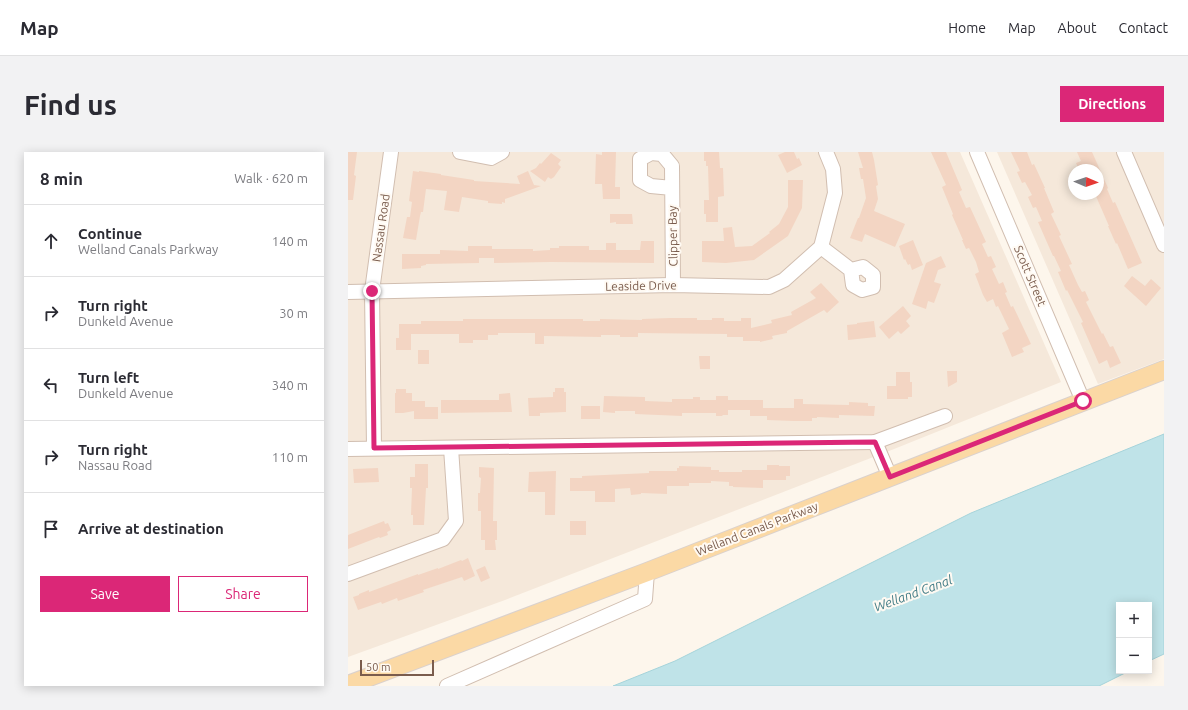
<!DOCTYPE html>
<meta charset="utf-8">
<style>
body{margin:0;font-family:Ubuntu,sans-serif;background:#f2f2f3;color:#2b2b33}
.controls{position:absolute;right:12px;bottom:12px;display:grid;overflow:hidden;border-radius:0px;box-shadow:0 2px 10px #0003}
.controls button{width:36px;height:36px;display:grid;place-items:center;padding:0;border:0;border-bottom:1px solid #e1e1e2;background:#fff;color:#2b2b33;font:20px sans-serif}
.compass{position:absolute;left:720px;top:12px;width:36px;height:36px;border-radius:50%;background:#fff;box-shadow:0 2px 10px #0003;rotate:92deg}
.scale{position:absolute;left:12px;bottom:10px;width:74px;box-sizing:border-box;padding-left:4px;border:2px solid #7a5c4d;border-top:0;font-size:11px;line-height:14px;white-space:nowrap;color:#7a5c4d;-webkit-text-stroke:3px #fffaf3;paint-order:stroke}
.stop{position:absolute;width:12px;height:12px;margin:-9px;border:3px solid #db2777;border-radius:50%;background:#fff}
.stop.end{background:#db2777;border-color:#fff;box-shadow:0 1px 4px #0008}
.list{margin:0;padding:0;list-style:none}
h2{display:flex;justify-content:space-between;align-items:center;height:52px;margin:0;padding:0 16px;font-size:17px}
h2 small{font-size:13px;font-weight:400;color:#7c7c81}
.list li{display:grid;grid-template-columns:26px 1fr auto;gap:12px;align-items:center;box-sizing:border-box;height:72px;padding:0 16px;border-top:1px solid #e1e1e2}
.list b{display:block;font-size:15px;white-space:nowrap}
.list p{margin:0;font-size:13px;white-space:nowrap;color:#7c7c81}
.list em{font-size:13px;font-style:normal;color:#7c7c81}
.actions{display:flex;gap:8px;padding:12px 16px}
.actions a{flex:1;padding:9px 0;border:1px solid #db2777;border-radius:0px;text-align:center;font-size:14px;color:#db2777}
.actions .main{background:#db2777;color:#fff}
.icon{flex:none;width:22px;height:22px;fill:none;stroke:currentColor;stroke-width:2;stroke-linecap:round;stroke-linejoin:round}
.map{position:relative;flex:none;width:816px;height:534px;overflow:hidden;border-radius:0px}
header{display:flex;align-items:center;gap:24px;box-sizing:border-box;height:56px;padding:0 20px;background:#fff;border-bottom:1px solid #e1e1e2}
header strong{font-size:19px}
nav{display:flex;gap:22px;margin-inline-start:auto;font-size:14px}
.intro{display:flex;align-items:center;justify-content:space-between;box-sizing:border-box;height:96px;padding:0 24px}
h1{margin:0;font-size:28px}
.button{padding:10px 18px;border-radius:0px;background:#db2777;color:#fff;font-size:14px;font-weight:700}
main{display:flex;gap:24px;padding:0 24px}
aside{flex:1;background:#fff;border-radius:0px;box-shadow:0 2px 10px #0003}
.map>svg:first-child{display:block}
.residential{fill:#f5e8da;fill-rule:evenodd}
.water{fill:#bfe3e8;stroke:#a5d3da}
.building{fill:#f3d5c3}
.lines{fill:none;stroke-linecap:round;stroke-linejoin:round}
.minor-casing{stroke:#d1beb0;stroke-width:16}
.major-casing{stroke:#dad1cd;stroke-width:20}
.minor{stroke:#fff;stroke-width:14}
.major{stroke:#fbd9a5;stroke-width:18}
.route{stroke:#db2777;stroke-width:5}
.labels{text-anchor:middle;stroke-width:4;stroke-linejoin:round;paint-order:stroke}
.street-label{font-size:12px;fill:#7a5c4d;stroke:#fffaf3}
.water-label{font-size:13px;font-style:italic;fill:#437c86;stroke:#fffaf3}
</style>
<header>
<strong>Map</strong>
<nav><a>Home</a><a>Map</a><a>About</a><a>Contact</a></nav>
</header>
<div class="intro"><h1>Find us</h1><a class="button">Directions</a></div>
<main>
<aside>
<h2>8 min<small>Walk · 620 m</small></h2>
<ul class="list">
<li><svg class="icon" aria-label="ahead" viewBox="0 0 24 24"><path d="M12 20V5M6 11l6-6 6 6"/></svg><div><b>Continue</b><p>Welland Canals Parkway</p></div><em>140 m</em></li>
<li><svg class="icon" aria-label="right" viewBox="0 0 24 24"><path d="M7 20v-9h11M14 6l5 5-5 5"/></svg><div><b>Turn right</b><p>Dunkeld Avenue</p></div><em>30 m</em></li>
<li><svg class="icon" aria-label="left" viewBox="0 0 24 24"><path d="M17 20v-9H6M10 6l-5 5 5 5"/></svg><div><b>Turn left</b><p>Dunkeld Avenue</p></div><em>340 m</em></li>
<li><svg class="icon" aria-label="right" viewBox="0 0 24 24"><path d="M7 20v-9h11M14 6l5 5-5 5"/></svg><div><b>Turn right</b><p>Nassau Road</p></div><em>110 m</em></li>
<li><svg class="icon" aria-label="arrive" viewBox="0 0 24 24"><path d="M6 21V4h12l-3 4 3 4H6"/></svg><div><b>Arrive at destination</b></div></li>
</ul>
<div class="actions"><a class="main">Save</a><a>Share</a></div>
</aside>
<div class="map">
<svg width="816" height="534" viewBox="0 0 816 534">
<rect width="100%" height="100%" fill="#fdf6ec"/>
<g class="residential">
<polygon points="0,0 612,0 713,230 546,297 157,448 0,505"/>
<path d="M649,0H816V207L750,232ZM726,18H750V42H726Z"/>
</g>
<polygon class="water" points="816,282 816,502 801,509 801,453 771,453 771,519 781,519 751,534 265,534 327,509 623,361"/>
<g class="building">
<polygon points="0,0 9,0 6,23 8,24 5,48 0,48"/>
<polygon points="254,0 268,0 267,35 272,35 272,47 255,47 254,32 247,32 248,2 254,3"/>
<polygon points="356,0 371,0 372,16 375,16 376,44 370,45 370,70 358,70 358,62 356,62 356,48 361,48 360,14 358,14 358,9 356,9"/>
<polygon points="437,0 446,0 449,7 451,6 454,13 439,21 430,3"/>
<polygon points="510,0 524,0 526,8 530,33 528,34 530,47 526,59 557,72 547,95 517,82 514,90 502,86 510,66 511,66 518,46 515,27 513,27 511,16 515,16"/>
<polygon points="583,0 598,0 614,38 611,40 618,56 622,55 638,90 634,92 640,105 643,104 648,115 644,117 651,132 655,130 659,140 657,141 663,155 665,154 683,192 674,196 676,200 664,205 654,181 661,177 650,154 648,155 645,147 639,150 635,143 627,122 631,120 628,110 621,96 618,97 614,88 615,88 604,63 605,62 594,35 598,33"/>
<polygon points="663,0 679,0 684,13 686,12 697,36 696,36 706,60 703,62 713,83 711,84 724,112 721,113 730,133 734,140 737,139 741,148 738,150 754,182 755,181 762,195 765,194 773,211 762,216 759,208 751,212 733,171 735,170 719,138 718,139 710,120 713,119 706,104 705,104 690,70 694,69 688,55 685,56 680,45 684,43 677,30 674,31 669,20 672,19"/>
<polygon points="729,0 744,0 760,36 759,37 765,51 767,50 794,111 780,117 769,91 768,92 760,74 761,74 747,42 750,42 750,18 731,18 728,11 733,9"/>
<polygon points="203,1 213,8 210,12 213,15 206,25 203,27 200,25 197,30 182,19 188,16 192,11 193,12"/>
<polygon points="65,19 71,20 71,19 93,22 93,23 126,28 126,29 172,32 169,24 180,19 186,33 193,34 157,47 157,51 154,50 154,52 140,51 140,49 114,45 111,60 96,58 99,39 78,37 75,60 73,60 72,64 68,88 55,86 59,65 62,65 64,50 61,49"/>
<polygon points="440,28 455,28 454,56 440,84 406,108 378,111 354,110 354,89 376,89 375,76 384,75 387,95 404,94 422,81 421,80 431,72 440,55"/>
<polygon points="262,62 284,62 285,72 268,72 268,70 262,71"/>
<polygon points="565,88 575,113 564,118 562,112 560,113 557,107 556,108 551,94"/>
<polygon points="293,89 306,89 306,111 203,110 146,111 146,106 131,106 131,111 78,112 78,113 73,114 73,116 54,117 54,102 92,102 92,98 120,99 120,94 144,94 144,97 185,97 185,99 202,98 202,96 211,96 211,94 241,94 241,98 258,98 258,91 268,91 268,98 292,98"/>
<polygon points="593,104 598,115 590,118 586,130 593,132 586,151 580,149 578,157 564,152 578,111"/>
<polygon points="784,124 797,134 803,127 813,136 798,154 776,134"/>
<polygon points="473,131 491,150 479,161 476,158 439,179 439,181 424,184 425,187 412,190 412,189 395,189 395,185 379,185 379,182 290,181 290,185 272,185 272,183 253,183 253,185 196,184 196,192 187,192 187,181 150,181 150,183 140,183 140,188 125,188 125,191 111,191 111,182 63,182 63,198 48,198 48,186 51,186 51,172 73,172 73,169 115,169 115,167 235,167 235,169 252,169 252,167 294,168 294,167 322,166 349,166 349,168 364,168 364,166 376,166 376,169 393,169 393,166 403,166 403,176 424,171 423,168 444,163 443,160 468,146 462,140"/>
<polygon points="555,154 563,164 558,169 562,174 553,182 550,179 541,187 531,175"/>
<polygon points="526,169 528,185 500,188 499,173 509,172 509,171"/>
<rect x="70" y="198" width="11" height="14"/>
<polygon points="351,204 362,204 362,217 352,217"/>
<polygon points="599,219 609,219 609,230 600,235"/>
<polygon points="548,220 562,220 562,230 564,230 564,245 560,245 560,247 539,247 539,234 548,234"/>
<polygon points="207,236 216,236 216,240 218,240 218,260 192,261 192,264 181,264 180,246 205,245 205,240 207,240"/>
<polygon points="48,237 58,237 58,241 64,241 64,249 77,249 77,255 90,255 90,267 66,267 66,259 55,261 47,261 47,241 48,241"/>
<polygon points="162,241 164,260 93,261 93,248 151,248 151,242"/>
<polygon points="256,244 297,245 297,249 324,250 324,247 345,247 345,245 352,245 352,248 368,248 368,244 380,244 380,248 415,248 415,256 446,256 446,247 455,247 455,252 501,253 501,250 520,251 520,254 527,254 526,264 491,263 491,266 469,265 469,266 464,266 464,269 446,269 419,268 419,264 402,264 402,258 380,258 380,263 375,263 374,264 368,264 368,261 334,261 334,264 287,262 287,259 267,259 267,261 255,260"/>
<rect x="233" y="254" width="19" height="13"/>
<polygon points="67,312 80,312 80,336 78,336 76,373 65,373 65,363 63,363 64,336 62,336 62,325 67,325"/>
<polygon points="419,313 431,313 431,314 442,314 442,324 438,324 438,328 415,328 415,336 385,335 385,334 381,334 381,330 363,329 363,331 341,331 341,334 319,334 319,342 293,341 293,342 283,343 282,336 267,337 267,350 247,350 247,339 222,339 222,326 234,326 234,324 301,321 301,319 329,319 329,316 331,316 331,314 363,315 363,318 371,318 371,320 394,320 394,318 419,318"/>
<polygon points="131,315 146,316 145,369 149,369 149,388 147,388 148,398 137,398 137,388 133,388 133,359 130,359 130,341 132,341 133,326 131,325"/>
<polygon points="30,316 31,330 6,331 5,317"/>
<polygon points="208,319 207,363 197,363 197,340 180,340 181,320"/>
<polygon points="36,369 37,372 40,371 43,378 39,380 40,383 32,386 31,385 0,397 0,383"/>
<rect x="222" y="369" width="16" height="14"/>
<polygon points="120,406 127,424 116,429 114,425 75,438 76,440 50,449 49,446 34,452 33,450 10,458 5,445 11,443 11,442 21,438 21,440 70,422 70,423 90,416 90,417 113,408 114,409"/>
<polygon points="137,414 142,426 133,430 128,418"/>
</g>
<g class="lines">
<defs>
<g id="minor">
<polyline points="112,0 143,6 154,0"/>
<polyline points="629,0 735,249"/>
<polyline points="776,0 816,93"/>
<polyline points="324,36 303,34 292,28 292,7 303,1 314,2 324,14 325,133"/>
<polyline points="473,95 503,118 515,115 525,123 525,135 514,138 505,133 503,118"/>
<polyline points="0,140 325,133 421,135 436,128 473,95 487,41 485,17 478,0"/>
<polyline points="527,290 542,325"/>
<polyline points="26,296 24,139 43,0"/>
<polyline points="0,297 527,290 597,264"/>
<polyline points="0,422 95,387 108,369 103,296"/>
<polyline points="99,534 297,447 299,420"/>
</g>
<polyline id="major" points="0,533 299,420 816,218"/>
</defs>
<use href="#minor" class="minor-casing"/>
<use href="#major" class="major-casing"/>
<use href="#minor" class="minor"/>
<use href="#major" class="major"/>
</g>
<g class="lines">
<polyline class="route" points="24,139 26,296 527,290 542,325 735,249"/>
</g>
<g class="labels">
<g class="street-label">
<text transform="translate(33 76) rotate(-82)" y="4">Nassau Road</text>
<text transform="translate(325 84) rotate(-91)" y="4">Clipper Bay</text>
<text transform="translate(682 124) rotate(67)" y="4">Scott Street</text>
<text transform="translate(293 134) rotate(-1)" y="4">Leaside Drive</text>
<text transform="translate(409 377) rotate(-21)" y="4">Welland Canals Parkway</text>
</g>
<g class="water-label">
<text transform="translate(565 441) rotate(-20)" y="5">Welland Canal</text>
</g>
</g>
</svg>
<div class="controls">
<button>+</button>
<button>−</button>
</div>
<svg class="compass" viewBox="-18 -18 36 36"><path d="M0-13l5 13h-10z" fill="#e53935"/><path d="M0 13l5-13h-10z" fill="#7c7c81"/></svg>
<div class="scale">50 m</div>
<div class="stop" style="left:735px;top:249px"></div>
<div class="stop end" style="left:24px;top:139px"></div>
</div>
</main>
